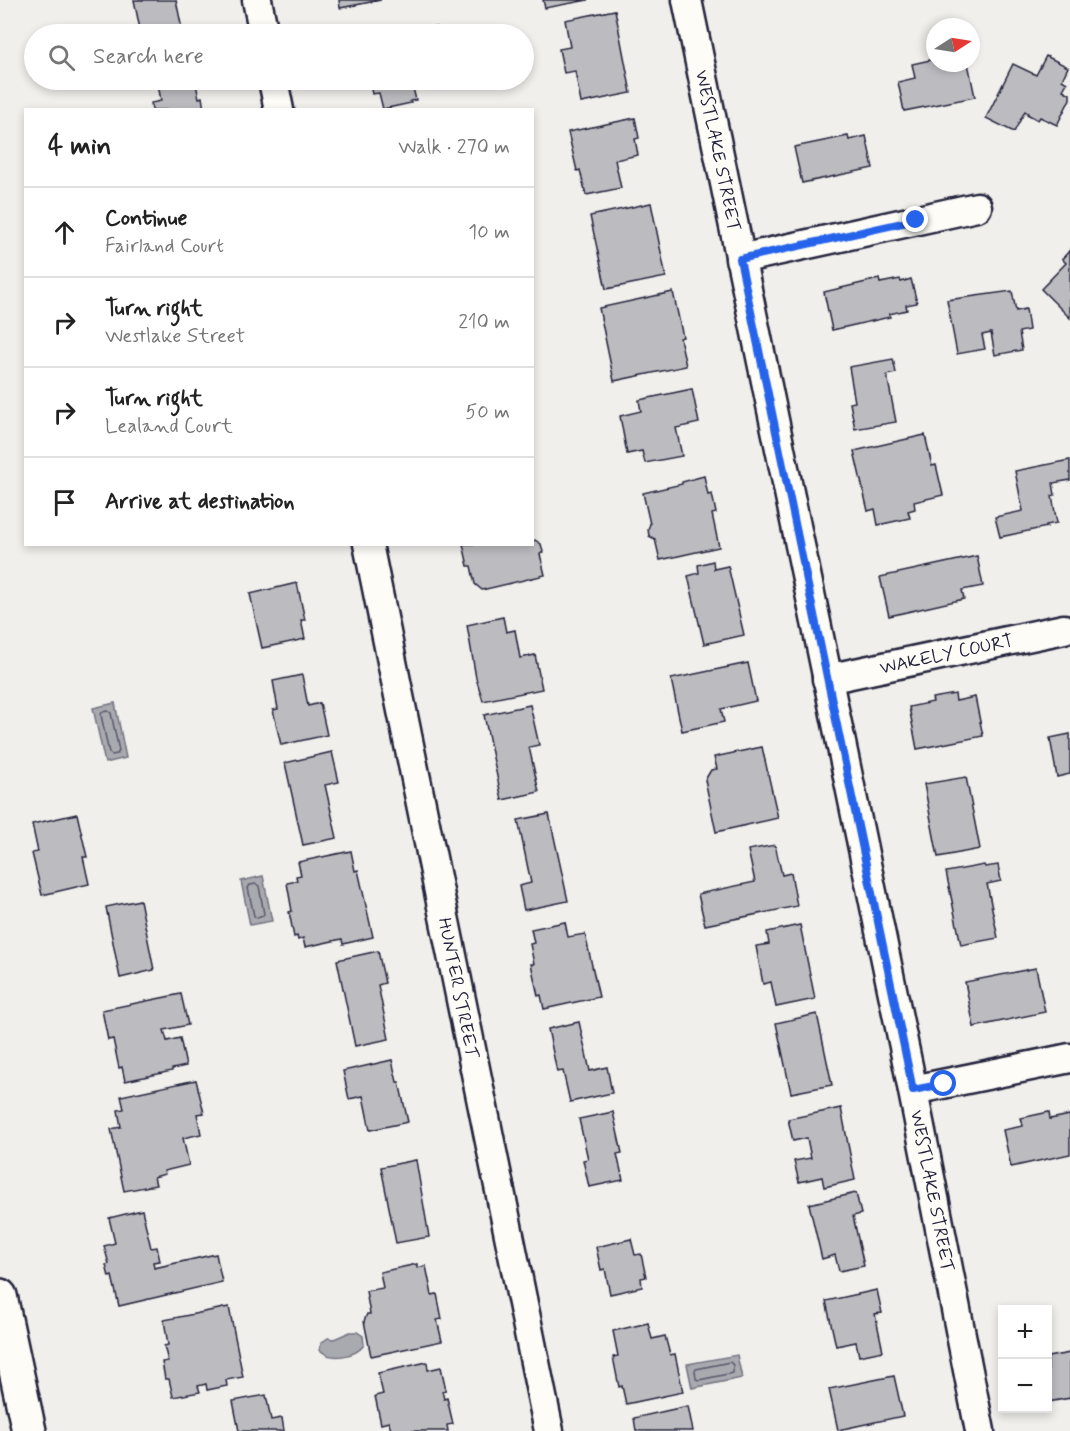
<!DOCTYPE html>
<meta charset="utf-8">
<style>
body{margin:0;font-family:Mynerve,sans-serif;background:#f2f2f2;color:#222}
.controls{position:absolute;right:18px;bottom:18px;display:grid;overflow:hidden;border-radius:0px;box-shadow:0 3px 9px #0003}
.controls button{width:54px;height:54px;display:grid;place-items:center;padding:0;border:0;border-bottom:2px solid #e0e0e0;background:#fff;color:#222;font:30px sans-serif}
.compass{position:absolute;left:926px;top:18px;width:54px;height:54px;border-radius:50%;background:#fff;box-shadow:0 3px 9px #0003;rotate:78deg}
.stop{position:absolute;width:18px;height:18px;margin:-14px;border:4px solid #2563eb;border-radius:50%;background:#fff}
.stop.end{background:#2563eb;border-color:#fff;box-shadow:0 2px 6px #0008}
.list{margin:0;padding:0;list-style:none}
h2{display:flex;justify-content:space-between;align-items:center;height:78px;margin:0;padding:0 24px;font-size:26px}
h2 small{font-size:20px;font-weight:400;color:#767676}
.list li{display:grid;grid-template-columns:39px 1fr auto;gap:18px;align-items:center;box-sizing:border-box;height:90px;padding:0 24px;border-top:2px solid #e0e0e0}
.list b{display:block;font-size:22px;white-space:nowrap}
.list p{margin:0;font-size:20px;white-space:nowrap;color:#767676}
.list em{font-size:20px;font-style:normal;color:#767676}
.icon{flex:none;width:33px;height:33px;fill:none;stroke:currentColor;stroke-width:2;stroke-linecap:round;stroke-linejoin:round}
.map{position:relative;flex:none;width:1070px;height:1431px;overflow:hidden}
.search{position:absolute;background:#fff;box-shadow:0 3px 9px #0003;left:24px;top:24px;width:510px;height:66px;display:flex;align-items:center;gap:15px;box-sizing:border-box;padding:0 21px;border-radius:33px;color:#767676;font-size:22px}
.panel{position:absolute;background:#fff;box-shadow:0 3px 9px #0003;left:24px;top:108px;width:510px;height:438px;border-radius:0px}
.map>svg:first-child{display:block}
.water{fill:#a9a9b0;stroke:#737381;stroke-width:1.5}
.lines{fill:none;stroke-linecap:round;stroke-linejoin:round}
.shore{stroke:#58586a;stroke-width:1.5}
.building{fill:#bcbcc0;stroke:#22223b;stroke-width:1.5}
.street-casing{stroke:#22223b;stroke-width:33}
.secondary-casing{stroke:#22223b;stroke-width:38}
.street{stroke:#fdfcf7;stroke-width:28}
.secondary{stroke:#fdfcf7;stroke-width:33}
.route{stroke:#2563eb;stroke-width:8}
.labels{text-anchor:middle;stroke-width:4.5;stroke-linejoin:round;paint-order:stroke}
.street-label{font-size:18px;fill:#22223b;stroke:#fdfcf7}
</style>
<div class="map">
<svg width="1070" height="1431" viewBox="0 0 1070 1431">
<rect width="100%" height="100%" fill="#f0efec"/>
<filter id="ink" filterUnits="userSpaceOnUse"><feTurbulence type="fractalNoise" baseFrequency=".0167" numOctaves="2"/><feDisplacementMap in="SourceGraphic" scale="12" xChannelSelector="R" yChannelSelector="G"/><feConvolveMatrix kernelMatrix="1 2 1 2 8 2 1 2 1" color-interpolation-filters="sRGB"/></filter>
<g filter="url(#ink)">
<g class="water">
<polygon points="115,703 126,758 105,763 93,708"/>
<polygon points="263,876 272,921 250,925 241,881"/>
<path d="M350,1332H357L363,1336L364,1345C355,1357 331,1361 320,1350L321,1343L328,1338L334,1339Z"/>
<polygon points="737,1355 742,1378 692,1388 687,1364"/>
</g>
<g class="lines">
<g class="shore">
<polygon points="108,711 111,713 119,751 117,754 112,755 109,753 101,715 102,712"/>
<polygon points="256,884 259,886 264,914 263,916 257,918 254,916 248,888 250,885"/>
<polygon points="730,1362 733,1365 733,1373 699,1380 696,1379 695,1371 696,1369"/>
</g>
</g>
<g class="building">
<polygon points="134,0 176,0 183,34 141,34"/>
<polygon points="339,0 381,0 340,8"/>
<polygon points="543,0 588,0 545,8"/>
<polygon points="615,10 631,93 581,103 575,71 564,73 559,49 570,47 565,20"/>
<polygon points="437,27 439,34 402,34"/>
<polygon points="398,28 400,34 370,34"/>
<polygon points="1046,56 1068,67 1062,80 1067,83 1063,90 1070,94 1070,99 1057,125 1040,117 1038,120 1027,114 1028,113 1025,111 1014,132 986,118 1013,64 1036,75"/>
<polygon points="935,59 935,63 968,63 975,97 904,111 898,82 915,78 912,64"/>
<polygon points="183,80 195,80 199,98 202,97 204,110 152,110 151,103 161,101 158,84"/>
<polygon points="369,80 411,80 416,100 410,101 411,103 383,109 379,93 372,94"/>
<polygon points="635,118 639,138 635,139 638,155 615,160 621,188 586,195 580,170 577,171 568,132"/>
<polygon points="848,136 849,140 866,136 873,168 802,183 794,147"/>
<polygon points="651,203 666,277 606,289 590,216"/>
<polygon points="1070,250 1070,318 1041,289 1066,263 1062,259"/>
<polygon points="879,279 880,283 900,279 901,282 911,279 917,303 906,305 907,310 889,314 890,317 832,330 824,292"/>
<polygon points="1012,291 1016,311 1026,309 1029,330 1019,332 1022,350 995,355 991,333 982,335 985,349 957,354 947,300"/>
<polygon points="673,292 683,337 680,338 686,366 614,381 599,308"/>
<polygon points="893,359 896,373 887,375 896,422 855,429 850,403 855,402 849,367"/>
<polygon points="692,389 699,423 676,428 682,456 645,463 642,451 627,454 620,416 641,411 639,400"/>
<polygon points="925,435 932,466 936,465 943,495 914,502 915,509 908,511 910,518 878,525 875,509 868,511 854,451"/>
<polygon points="1070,460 1070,480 1053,483 1055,495 1052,496 1057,523 1046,525 1047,527 1000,537 995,517 1023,511 1015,471"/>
<polygon points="704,476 708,495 712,494 716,513 712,514 719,547 660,560 655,539 649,536 648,529 650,524 643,493 682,484 682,482"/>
<polygon points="535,540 541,544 543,552 540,554 545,575 482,590 475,584 471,566 468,566 463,544 532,544 532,541"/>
<polygon points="977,556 983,586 962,590 964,599 889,616 880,577"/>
<polygon points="713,561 714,569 728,566 744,635 704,644 688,576 699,573 698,565"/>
<polygon points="297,583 305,620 301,620 305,639 262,648 250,594"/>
<polygon points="503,617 506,632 515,630 520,658 535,655 542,689 483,701 476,678 467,625"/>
<polygon points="748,663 756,701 721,709 724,722 682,731 671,679"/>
<polygon points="302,675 308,706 320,703 327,735 281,745 273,710 278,709 273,681"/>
<polygon points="955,694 956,701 975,697 983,736 917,749 909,707 933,702 932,698"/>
<polygon points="530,705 539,745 529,747 539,792 502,800 484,715"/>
<polygon points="1070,734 1070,774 1057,777 1050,738"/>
<polygon points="762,747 778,818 716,832 705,780 711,770 717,769 714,757"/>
<polygon points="332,752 339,782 325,785 337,838 303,845 285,763"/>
<polygon points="966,777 980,849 938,857 924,784"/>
<polygon points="77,814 87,857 83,857 89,884 42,895 32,853 38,852 32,824"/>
<polygon points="549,814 568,901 524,910 519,886 531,883 518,820"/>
<polygon points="775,845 782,875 791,873 797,906 705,925 698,894 755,882 748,850"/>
<polygon points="351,851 355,871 358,870 373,937 343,944 342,939 305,947 303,938 298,940 297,936 294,937 289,912 292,911 287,883 297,881 296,876 301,875 298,862"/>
<polygon points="984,865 985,867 998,865 1001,881 987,884 998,938 961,945 946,872"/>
<polygon points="140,900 154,970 120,978 106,907"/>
<polygon points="565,922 568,937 585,934 599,997 544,1009 541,995 538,996 531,964 534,964 530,944 534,943 531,929"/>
<polygon points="800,925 815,999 776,1007 771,982 763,984 756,946 769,944 767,932"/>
<polygon points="378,951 385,983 378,985 389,1039 355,1046 337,960"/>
<polygon points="1036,968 1045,1012 974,1027 965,982"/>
<polygon points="181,994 188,1025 164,1030 167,1041 180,1038 186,1066 172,1069 172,1071 125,1081 122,1067 119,1068 113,1039 108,1040 102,1010"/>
<polygon points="817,1014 832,1085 791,1093 776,1023"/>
<polygon points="579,1022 590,1071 607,1067 612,1093 570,1102 563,1071 557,1072 548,1029"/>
<polygon points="392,1060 397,1082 399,1082 408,1122 370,1130 363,1096 349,1099 343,1071"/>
<polygon points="196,1080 204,1113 197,1114 201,1134 183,1138 189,1165 164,1171 165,1174 154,1177 156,1185 124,1191 111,1129 121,1127 118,1110 124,1109 121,1096"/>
<polygon points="841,1108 855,1180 824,1187 822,1177 799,1182 794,1161 811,1158 807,1138 793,1141 788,1119"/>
<polygon points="613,1112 622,1153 617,1154 623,1180 589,1187 583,1160 588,1159 579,1119"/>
<polygon points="1049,1112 1050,1119 1070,1115 1070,1154 1011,1167 1003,1130 1023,1126 1021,1118"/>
<polygon points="416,1160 429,1237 396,1243 381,1167"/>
<polygon points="856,1193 861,1214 853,1216 864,1266 839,1271 835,1255 822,1259 809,1204"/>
<polygon points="142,1210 151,1248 157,1247 160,1261 153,1262 154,1268 216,1254 222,1282 119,1306 112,1276 109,1277 106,1265 109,1264 104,1246 115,1243 109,1218"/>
<polygon points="631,1239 635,1255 641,1254 646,1277 641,1278 642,1287 610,1294 605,1269 601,1270 596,1247"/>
<polygon points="417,1264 417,1268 426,1266 432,1295 437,1294 442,1319 437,1320 442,1341 371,1356 364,1321 367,1314 370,1314 366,1291 383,1288 380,1272"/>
<polygon points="877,1290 882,1313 875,1314 883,1351 859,1356 856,1342 836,1346 826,1301"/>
<polygon points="229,1307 243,1377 226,1380 227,1386 207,1390 206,1384 198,1386 200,1392 173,1397 169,1379 165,1379 162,1362 168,1361 164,1346 168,1345 164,1320"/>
<polygon points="648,1323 652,1339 665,1336 670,1355 675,1354 683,1392 626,1404 622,1386 619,1387 613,1357 618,1356 613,1331"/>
<polygon points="1070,1353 1070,1398 1048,1402 1048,1357"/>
<polygon points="427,1362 428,1370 441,1367 446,1390 442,1391 444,1399 447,1398 453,1424 447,1425 448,1431 391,1431 389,1422 381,1424 375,1396 383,1394 378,1373"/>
<polygon points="894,1376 903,1416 838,1430 829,1389"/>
<polygon points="266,1395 271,1420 282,1418 284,1431 239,1431 233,1401"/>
<polygon points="688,1406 693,1431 636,1431 634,1418"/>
</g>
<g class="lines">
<defs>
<g id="street">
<polyline points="257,0 264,34"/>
<path id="s1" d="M687,0L908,1066L980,1431"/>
<polyline points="273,80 279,110"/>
<polyline points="740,259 977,207"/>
<path id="s2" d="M368,544L549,1431"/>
<path id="s3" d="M827,679L1064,629"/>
<polyline points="913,1090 1070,1058"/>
</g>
<polyline id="secondary" points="0,1296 29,1431"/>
</defs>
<use href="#street" class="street-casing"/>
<use href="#secondary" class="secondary-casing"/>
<use href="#street" class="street"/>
<use href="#secondary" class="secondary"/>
</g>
</g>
<g class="lines" filter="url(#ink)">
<polyline class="route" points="916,220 740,259 913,1090 944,1084"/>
</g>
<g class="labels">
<g class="street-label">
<text dy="6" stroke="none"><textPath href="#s1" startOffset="154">WESTLAKE STREET</textPath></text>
<text dy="6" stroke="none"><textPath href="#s3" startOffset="122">WAKELY COURT</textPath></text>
<text dy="6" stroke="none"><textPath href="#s2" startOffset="453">HUNTER STREET</textPath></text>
<text dy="6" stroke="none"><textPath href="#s1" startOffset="1216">WESTLAKE STREET</textPath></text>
</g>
</g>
</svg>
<div class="controls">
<button>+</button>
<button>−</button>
</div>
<svg class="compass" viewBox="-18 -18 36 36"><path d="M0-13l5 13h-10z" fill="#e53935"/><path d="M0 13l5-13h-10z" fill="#767676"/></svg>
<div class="stop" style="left:944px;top:1084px"></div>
<div class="stop end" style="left:916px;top:220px"></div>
<div class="search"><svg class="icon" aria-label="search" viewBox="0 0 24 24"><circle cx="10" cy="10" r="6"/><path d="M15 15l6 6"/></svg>Search here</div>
<section class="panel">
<h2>4 min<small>Walk · 270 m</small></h2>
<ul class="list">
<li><svg class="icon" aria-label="ahead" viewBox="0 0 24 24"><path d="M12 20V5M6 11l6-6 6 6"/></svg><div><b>Continue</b><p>Fairland Court</p></div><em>10 m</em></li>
<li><svg class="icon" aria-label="right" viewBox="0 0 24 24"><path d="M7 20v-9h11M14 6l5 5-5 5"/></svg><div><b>Turn right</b><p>Westlake Street</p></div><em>210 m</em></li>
<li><svg class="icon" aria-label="right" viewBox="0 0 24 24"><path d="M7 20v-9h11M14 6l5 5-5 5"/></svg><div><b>Turn right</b><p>Lealand Court</p></div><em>50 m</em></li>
<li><svg class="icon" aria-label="arrive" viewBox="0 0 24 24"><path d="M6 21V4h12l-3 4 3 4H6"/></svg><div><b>Arrive at destination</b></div></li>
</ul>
</section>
</div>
